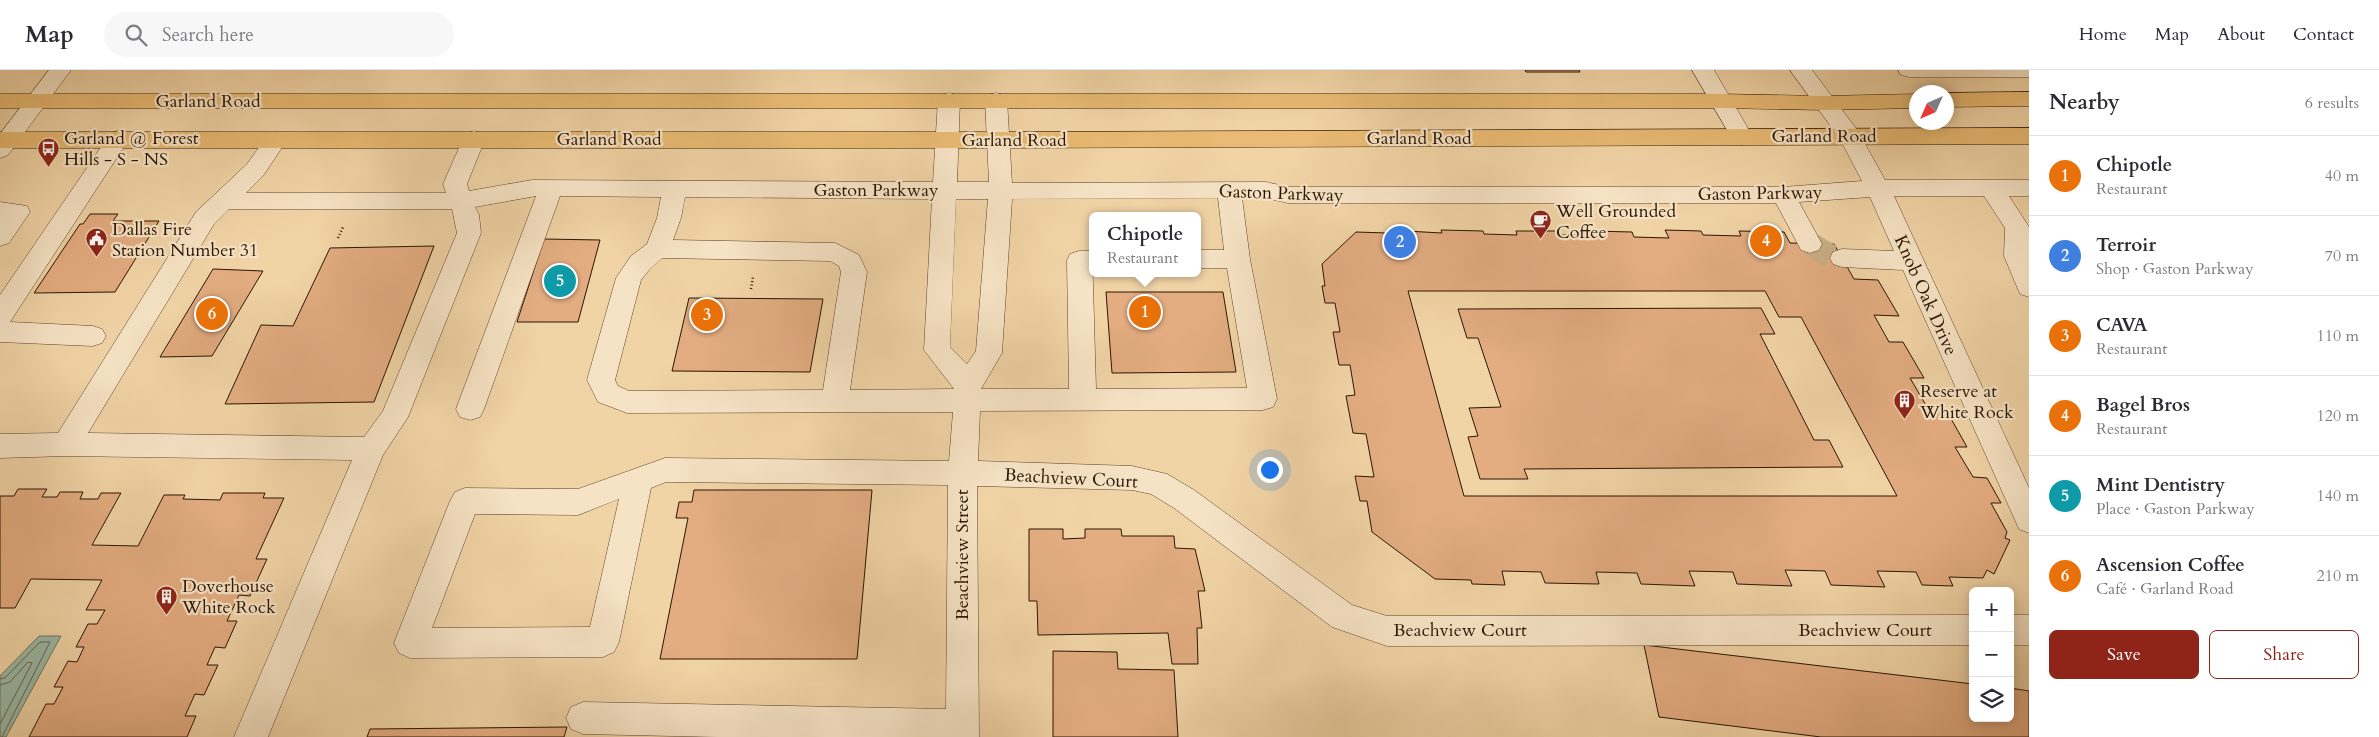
<!DOCTYPE html>
<meta charset="utf-8">
<style>
body{margin:0;font-family:Cardo,serif;background:#f7f7f7;color:#2b2b33}
.controls{position:absolute;right:15px;bottom:15px;display:grid;overflow:hidden;border-radius:8px;box-shadow:0 2px 12px #0003}
.controls button{width:45px;height:45px;display:grid;place-items:center;padding:0;border:0;border-bottom:1px solid #e1e1e2;background:#fff;color:#2b2b33;font:25px sans-serif}
.compass{position:absolute;left:1909px;top:15px;width:45px;height:45px;border-radius:50%;background:#fff;box-shadow:0 2px 12px #0003;rotate:225deg}
.you{position:absolute;left:1269px;top:399px;width:18px;height:18px;margin:-12px;border:4px solid #fff;border-radius:50%;background:#1a73e8;box-shadow:0 0 0 8px #1a73e833}
.badge{display:grid;place-items:center;width:32px;height:32px;border-radius:50%;background:#8f2418;color:#fff;font-size:16px;font-weight:700}
.pin{position:absolute;translate:-50% -50%;border:2px solid #fff;box-shadow:0 1px 5px #0006}
.popup{position:absolute;left:1089px;top:142px;width:112px;height:65px;box-sizing:border-box;display:grid;place-content:center;border-radius:8px;background:#fff;filter:drop-shadow(0 1px 4px #0005);font-size:16px;white-space:nowrap;color:#7c7c81}
.popup b{font-size:19px;color:#2b2b33}
.popup::after{content:'';position:absolute;left:50%;top:100%;margin-left:-10px;border:10px solid transparent;border-top-color:#fff}
.list{margin:0;padding:0;list-style:none}
h2{display:flex;justify-content:space-between;align-items:center;height:65px;margin:0;padding:0 20px;font-size:21px}
h2 small{font-size:16px;font-weight:400;color:#7c7c81}
.list li{display:grid;grid-template-columns:32px 1fr auto;gap:15px;align-items:center;box-sizing:border-box;height:80px;padding:0 20px;border-top:1px solid #e1e1e2}
.list b{display:block;font-size:19px;white-space:nowrap}
.list p{margin:0;font-size:16px;white-space:nowrap;color:#7c7c81}
.list em{font-size:16px;font-style:normal;color:#7c7c81}
.actions{display:flex;gap:10px;padding:15px 20px}
.actions a{flex:1;padding:11px 0;border:1px solid #8f2418;border-radius:8px;text-align:center;font-size:18px;color:#8f2418}
.actions .main{background:#8f2418;color:#fff}
.icon{flex:none;width:28px;height:28px;fill:none;stroke:currentColor;stroke-width:2;stroke-linecap:round;stroke-linejoin:round}
.map{position:relative;flex:none;width:2029px;height:667px;overflow:hidden}
header{display:flex;align-items:center;gap:30px;box-sizing:border-box;height:70px;padding:0 25px;background:#fff;border-bottom:1px solid #e1e1e2}
header strong{font-size:24px}
nav{display:flex;gap:28px;margin-inline-start:auto;font-size:18px}
.search{width:350px;height:45px;background:#f7f7f7;display:flex;align-items:center;gap:12px;box-sizing:border-box;padding:0 18px;border-radius:28px;color:#7c7c81;font-size:19px}
main{display:flex}
aside{flex:1;background:#fff}
.map>svg:first-child{display:block}
.water{fill:#9bb8a5;stroke:#6e7764}
.lines{fill:none;stroke-linecap:round;stroke-linejoin:round}
.shore{stroke:#626654;stroke-width:1}
.building{fill:#e3ac81;stroke:#2a1502;fill-rule:evenodd}
.minor-tunnel{stroke:#c9ae85;stroke-width:24;stroke-dasharray:24 12;stroke-linecap:butt}
.minor-casing{stroke:#5c452b;stroke-width:1}
.major-casing{stroke:#2a1502;stroke-width:1}
.path{stroke:#2a1502;stroke-width:2.5;stroke-dasharray:1 2.5;stroke-linecap:butt}
.minor{fill:#f6e3c5;fill-rule:evenodd}
.major{fill:#e8ba73;fill-rule:evenodd}
.labels{text-anchor:middle;stroke-width:4.5;stroke-linejoin:round;paint-order:stroke}
.street-label{font-size:18px;fill:#2a1502;stroke:#f6e3c5}
.poi-label{font-size:18px;fill:#2a1502;stroke:#f6e3c5;text-anchor:start}
</style>
<header>
<strong>Map</strong>
<div class="search"><svg class="icon" aria-label="search" viewBox="0 0 24 24"><circle cx="10" cy="10" r="6"/><path d="M15 15l6 6"/></svg>Search here</div>
<nav><a>Home</a><a>Map</a><a>About</a><a>Contact</a></nav>
</header>
<main>
<div class="map">
<svg width="2029" height="667" viewBox="0 0 2029 667">
<rect width="100%" height="100%" fill="#f1d4a6"/>
<filter id="stains"><feTurbulence type="fractalNoise" baseFrequency=".004" numOctaves="4"/><feColorMatrix values="0 0 0 0 .2 0 0 0 0 .09 0 0 0 0 .02 0 0 0 .5 -.17"/></filter>
<radialGradient id="worn" r=".72"><stop offset=".6" stop-color="#630" stop-opacity="0"/><stop offset="1" stop-color="#630" stop-opacity=".3"/></radialGradient>
<polygon class="water" points="39,566 61,566 6,667 0,667 0,606"/>
<g class="lines">
<g class="shore">
<polyline points="0,609 5,608 40,572 50,572 2,667"/>
<polyline points="0,615 10,612 28,592 32,593 0,654"/>
</g>
</g>
<g class="building">
<polygon points="1525,0 1579,0 1580,2 1526,2"/>
<polygon points="90,144 118,144 113,151 159,151 115,222 34,223 80,154 83,154"/>
<path d="M1387,160L1442,163L1441,160L1483,161L1484,164L1517,165L1516,161H1555L1556,165H1592L1590,161L1632,162L1634,167L1669,168L1665,160L1701,161L1703,165L1741,166L1739,161L1784,162L1790,173L1834,174L1854,209L1878,210L1899,246L1874,245L1889,272H1903L1924,308H1910L1927,337L1945,338L1967,377H1955L1973,407L1987,408L2001,433H1991L2007,462L2005,468L2010,470L1994,504L1987,500L1983,508L1949,507L1953,516L1922,515L1916,502L1877,501L1885,517L1831,515L1825,501L1785,500L1792,516L1737,514L1733,502L1689,501L1695,516L1641,514L1637,503L1596,502L1599,514L1545,513L1541,502L1502,501L1505,515L1472,514L1471,510L1435,509L1372,462L1367,431H1360L1355,406L1374,407L1366,364L1353,363L1346,326L1355,325L1350,295H1339L1333,262H1340L1335,233H1325L1322,216H1325L1322,194L1356,162L1388,163ZM1408,221H1765L1779,247H1801L1897,426H1464Z"/>
<polygon points="544,169 600,170 578,252 517,252"/>
<polygon points="434,176 374,332 225,334 261,255 293,256 330,178"/>
<polygon points="213,199 263,201 212,286 160,287"/>
<polygon points="1106,222 1223,222 1236,302 1112,303"/>
<polygon points="689,228 823,229 810,302 672,301"/>
<polygon points="1761,238 1775,264 1760,264 1814,370 1829,370 1843,397 1524,399 1528,409 1480,409 1468,367 1478,366 1469,338 1501,337 1478,268 1467,268 1458,239"/>
<polygon points="18,419 47,419 42,427 57,427 60,422 83,422 80,429 98,429 101,423 121,423 92,475 138,476 164,425 185,425 183,429 220,430 223,423 265,423 263,428 284,428 256,489 267,489 250,526 239,525 227,551 237,551 225,578 215,577 207,595 218,595 204,625 195,624 185,646 196,646 187,667 29,667 46,634 54,634 63,617 54,617 68,591 77,592 84,577 76,577 88,554 97,554 105,540 86,540 102,510 31,509 15,538 0,538 0,426 14,426"/>
<polygon points="694,420 872,420 857,589 660,589 688,448 676,448 679,432 692,432"/>
<polygon points="1029,459 1063,459 1063,469 1085,468 1085,459 1121,459 1122,466 1174,466 1175,478 1195,479 1205,521 1198,521 1202,558 1197,558 1198,594 1172,594 1168,563 1038,565 1037,531 1029,531"/>
<polygon points="1644,575 1973,614 1973,648 2010,648 2010,618 2029,621 2029,667 1821,667 1659,647"/>
<polygon points="1053,581 1117,582 1118,599 1174,600 1178,667 1053,667"/>
<polygon points="567,657 564,667 367,667 370,659"/>
</g>
<g class="lines">
<polyline class="minor-tunnel" points="1810,174 1832,187 1842,188"/>
<defs>
<g id="minor">
<polygon points="49,0 71,0 8,85 0,88 0,64"/>
<polygon points="1692,0 1714,0 1753,67 1750,72 1742,75 1734,72"/>
<path d="M1790,0H1812L1858,61L1885,110H2029V126H2009L2029,157V227L2020,224L2004,186L2005,158L1984,126H1894L2029,418V463L2019,459L1903,200L1842,197L1833,194L1830,188L1833,182L1842,179L1894,181L1870,127L1799,132L1822,174L1819,180L1810,183L1801,180L1776,133H1288L1266,128H1242L1250,189L1277,329L1273,337L1263,340L980,341L978,391L1132,396L1167,404L1194,420L1352,535L1387,546L1973,545V575L1387,576L1332,557L1174,438L1151,424L1132,420L977,416L979,667H718L583,664L571,659L566,648L571,637L583,632L946,639L948,415L666,412L651,418L619,572L614,582L603,587L410,588L399,583L394,573L450,431L455,422L465,418L578,419L665,388L949,391L953,342L627,343L598,332L587,310L616,208L631,186L647,174L657,148L661,127L560,126L484,339L480,347L470,350L460,347L456,339L536,126L475,137L479,145L481,163L408,347L383,385L268,667H234L352,390L66,386L0,388V364L58,363L196,142L247,94L268,65L276,62L284,65L287,70L263,106L246,123H446L443,114L463,69L466,64L474,61L482,64L485,69L467,114L469,121L532,110L933,112L938,30L941,25L949,23L957,25L960,30L957,112H989L985,30L988,25L996,23L1004,25L1007,30L1012,113L1266,112L1288,117H1783L1862,111L1840,69ZM685,127L932,129L924,280L954,319L850,320L867,202L859,185L835,173L673,170L681,148ZM1218,128L1224,180H1198V198H1227L1247,318L1096,319L1092,181H1079L1070,184L1067,190L1069,319H981L1002,283L1012,129ZM956,129H988L976,281L967,294L950,277ZM229,139H452L457,163L383,341L364,367L88,363L214,154ZM662,188L830,191L839,196L841,202L823,320L629,321L618,316L615,310L641,210L649,200ZM619,429L590,557L432,558L475,444L578,445Z"/>
<polygon points="1898,0 2029,0 2029,7 1909,7 1901,5"/>
<polygon points="118,61 126,64 129,69 10,252 93,256 102,259 106,266 102,273 93,276 0,272 0,225 110,64"/>
<polygon points="0,132 27,136 30,142 9,173 0,176"/>
<rect x="2010" y="545" width="19" height="30"/>
</g>
<g id="major">
<polygon points="2029,22 2029,36 1946,37 1946,23"/>
<polygon points="0,24 1721,24 1824,26 1916,24 1916,38 1824,40 1721,38 0,38"/>
<polygon points="2029,58 2029,74 998,78 0,78 0,62 998,62"/>
</g>
</defs>
<use href="#minor" class="minor-casing"/>
<use href="#major" class="major-casing"/>
<g class="path">
<polyline points="338,168 343,157"/>
<polyline points="751,219 753,207"/>
</g>
<use href="#minor" class="minor"/>
<use href="#major" class="major"/>
</g>
<defs>
<symbol id="bus-pin" viewBox="-11 -11 22 30"><path d="M0 17L-7.5 6A9.5 9.5 0 1 1 7.5 6Z" fill="#8f2418" stroke="#f6e3c5"/><path d="M-5-6H5V4H4V6H2V4H-2V6H-4V4H-5ZM-3.5-4V0h7V-4ZM-3.5 1.2v1.5H-2V1.2ZM2 1.2v1.5H3.5V1.2Z" fill="#fff"/></symbol>
<symbol id="cafe-pin" viewBox="-11 -11 22 30"><path d="M0 17L-7.5 6A9.5 9.5 0 1 1 7.5 6Z" fill="#8f2418" stroke="#f6e3c5"/><path d="M-5.5-4.5H6V0H3Q3 3.5 0 3.5H-2.5Q-5.5 3.5-5.5 0ZM3-3.2v2h1.7v-2ZM-6 4.5H4V6H-6Z" fill="#fff"/></symbol>
<symbol id="civic-pin" viewBox="-11 -11 22 30"><path d="M0 17L-7.5 6A9.5 9.5 0 1 1 7.5 6Z" fill="#8f2418" stroke="#f6e3c5"/><path d="M-.6-6.5H3V-4.5H.6V-3L4-1V1h2V6H-6V1h2V-1L-.6-3ZM-1.2 2.5V6h2.4V2.5Z" fill="#fff"/></symbol>
<symbol id="building-pin" viewBox="-11 -11 22 30"><path d="M0 17L-7.5 6A9.5 9.5 0 1 1 7.5 6Z" fill="#8f2418" stroke="#f6e3c5"/><path d="M-4-6H4V6H1V3H-1V6H-4ZM-2.5-4.3h1.7v1.8h-1.7ZM.8-4.3h1.7v1.8H.8ZM-2.5-1h1.7V.8h-1.7ZM.8-1h1.7V.8H.8Z" fill="#fff"/></symbol>
</defs>
<g fill-rule="evenodd">
<use href="#bus-pin" x="36" y="66" width="25" height="34"/>
<use href="#cafe-pin" x="1528" y="138" width="25" height="34"/>
<use href="#civic-pin" x="84" y="156" width="25" height="34"/>
<use href="#building-pin" x="1892" y="318" width="25" height="34"/>
<use href="#building-pin" x="154" y="514" width="25" height="34"/>
</g>
<g class="labels">
<g class="street-label">
<text x="208" y="37">Garland Road</text>
<text x="1824" y="72">Garland Road</text>
<text x="1419" y="74">Garland Road</text>
<text x="609" y="75">Garland Road</text>
<text x="1014" y="76">Garland Road</text>
<text x="876" y="126">Gaston Parkway</text>
<text transform="translate(1281 123) rotate(2)" y="6">Gaston Parkway</text>
<text transform="translate(1760 123) rotate(-1)" y="6">Gaston Parkway</text>
<text transform="translate(1926 225) rotate(66)" y="6">Knob Oak Drive</text>
<text transform="translate(1071 408) rotate(3)" y="6">Beachview Court</text>
<text transform="translate(962 485) rotate(-90)" y="6">Beachview Street</text>
<text x="1460" y="566">Beachview Court</text>
<text x="1865" y="566">Beachview Court</text>
</g>
<g class="poi-label">
<text x="64" y="74">Garland @ Forest<tspan x="64" dy="21">Hills - S - NS</tspan></text>
<text x="1556" y="147">Well Grounded<tspan x="1556" dy="21">Coffee</tspan></text>
<text x="112" y="165">Dallas Fire<tspan x="112" dy="21">Station Number 31</tspan></text>
<text x="1920" y="327">Reserve at<tspan x="1920" dy="21">White Rock</tspan></text>
<text x="182" y="522">Doverhouse<tspan x="182" dy="21">White Rock</tspan></text>
</g>
</g>
<rect width="100%" height="100%" filter="url(#stains)"/>
<rect width="100%" height="100%" fill="url(#worn)"/>
</svg>
<div class="controls">
<button>+</button>
<button>−</button>
<button><svg class="icon" aria-label="layers" viewBox="0 0 24 24"><path d="M12 4l9 5-9 5-9-5zM3 14l9 5 9-5"/></svg></button>
</div>
<svg class="compass" viewBox="-18 -18 36 36"><path d="M0-13l5 13h-10z" fill="#e53935"/><path d="M0 13l5-13h-10z" fill="#7c7c81"/></svg>
<div class="you"></div>
<div class="pin badge" style="left:1145px;top:242px;background:#e8710a">1</div>
<div class="popup"><b>Chipotle</b>Restaurant</div>
<div class="pin badge" style="left:1400px;top:172px;background:#3f7fe0">2</div>
<div class="pin badge" style="left:707px;top:245px;background:#e8710a">3</div>
<div class="pin badge" style="left:1766px;top:171px;background:#e8710a">4</div>
<div class="pin badge" style="left:560px;top:211px;background:#0f9aa8">5</div>
<div class="pin badge" style="left:212px;top:244px;background:#e8710a">6</div>
</div>
<aside>
<h2>Nearby<small>6 results</small></h2>
<ul class="list">
<li><span class="badge" style="background:#e8710a">1</span><div><b>Chipotle</b><p>Restaurant</p></div><em>40 m</em></li>
<li><span class="badge" style="background:#3f7fe0">2</span><div><b>Terroir</b><p>Shop · Gaston Parkway</p></div><em>70 m</em></li>
<li><span class="badge" style="background:#e8710a">3</span><div><b>CAVA</b><p>Restaurant</p></div><em>110 m</em></li>
<li><span class="badge" style="background:#e8710a">4</span><div><b>Bagel Bros</b><p>Restaurant</p></div><em>120 m</em></li>
<li><span class="badge" style="background:#0f9aa8">5</span><div><b>Mint Dentistry</b><p>Place · Gaston Parkway</p></div><em>140 m</em></li>
<li><span class="badge" style="background:#e8710a">6</span><div><b>Ascension Coffee</b><p>Café · Garland Road</p></div><em>210 m</em></li>
</ul>
<div class="actions"><a class="main">Save</a><a>Share</a></div>
</aside>
</main>
